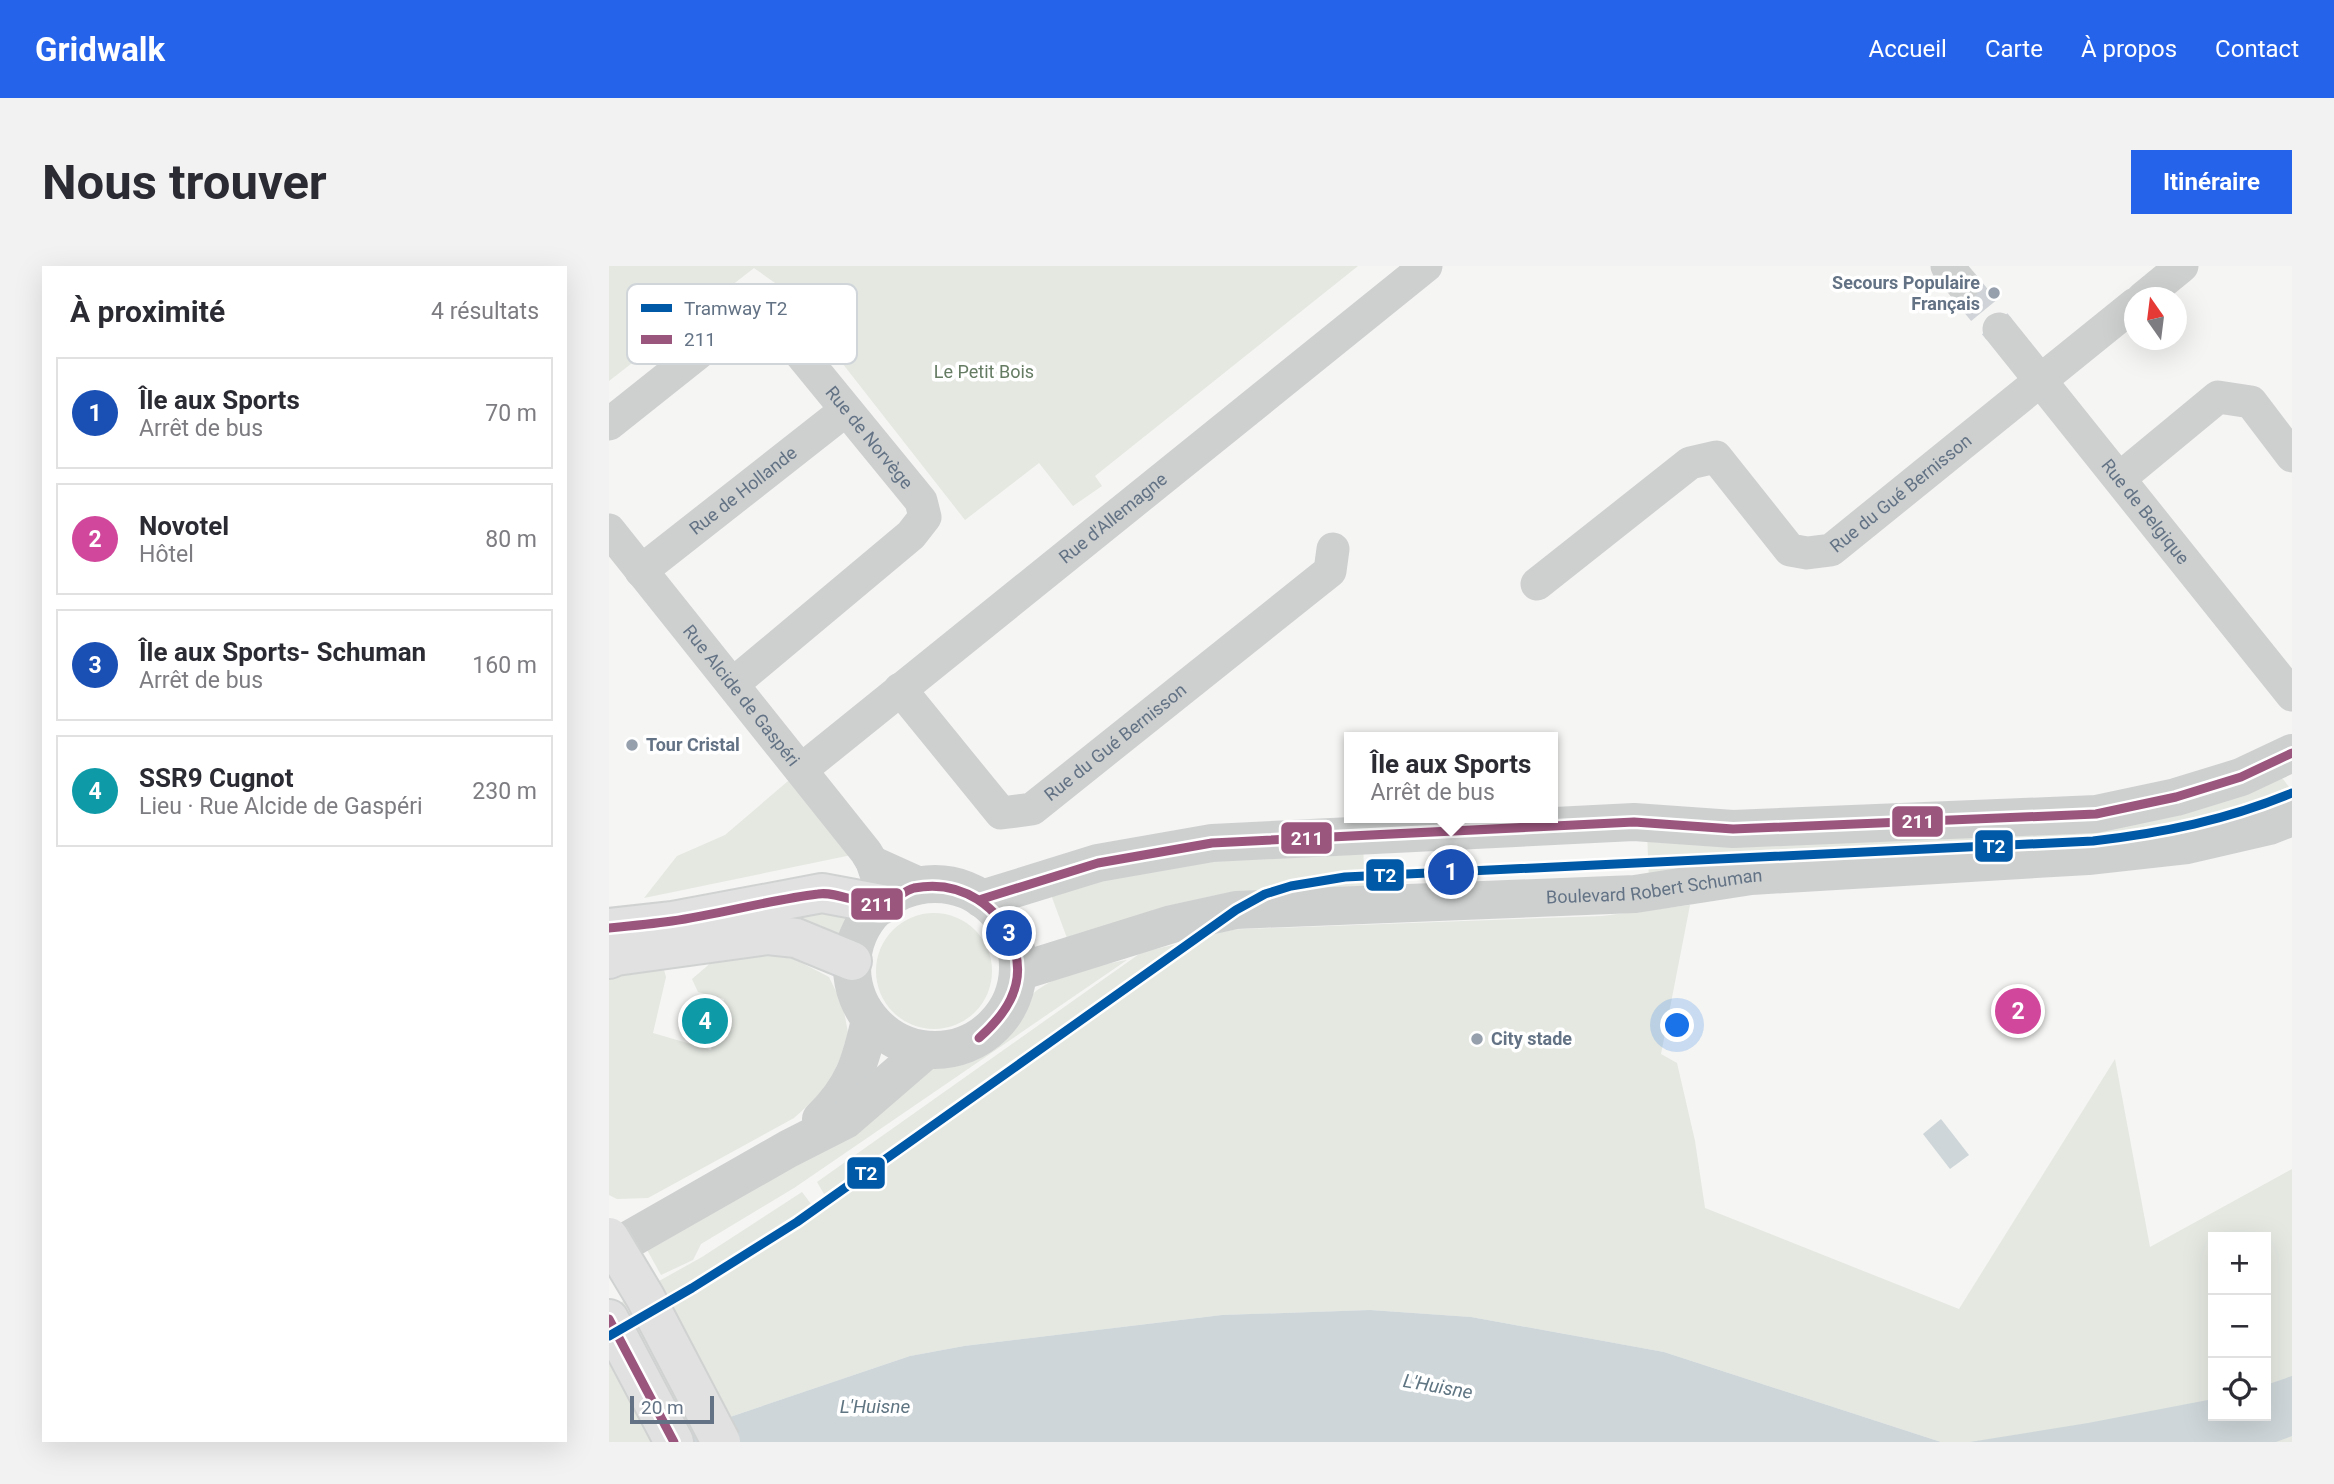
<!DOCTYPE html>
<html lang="fr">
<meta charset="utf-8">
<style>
body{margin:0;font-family:Roboto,sans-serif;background:#f2f2f3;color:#2b2b33}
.controls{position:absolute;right:21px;bottom:21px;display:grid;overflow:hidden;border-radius:0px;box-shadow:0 7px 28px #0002}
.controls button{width:63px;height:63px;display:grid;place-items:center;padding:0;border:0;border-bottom:2px solid #e1e1e2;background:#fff;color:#2b2b33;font:35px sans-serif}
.compass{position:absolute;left:1515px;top:21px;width:63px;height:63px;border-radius:50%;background:#fff;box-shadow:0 7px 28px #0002;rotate:346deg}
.scale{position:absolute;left:21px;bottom:18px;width:84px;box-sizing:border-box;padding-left:7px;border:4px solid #637385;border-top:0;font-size:19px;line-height:24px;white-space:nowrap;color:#637385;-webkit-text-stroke:5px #fff;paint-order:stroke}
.you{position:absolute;left:1069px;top:760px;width:24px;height:24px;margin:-18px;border:5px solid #fff;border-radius:50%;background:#1a73e8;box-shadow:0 0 0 10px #1a73e833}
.badge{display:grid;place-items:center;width:46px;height:46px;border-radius:50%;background:#2563eb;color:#fff;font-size:23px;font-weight:700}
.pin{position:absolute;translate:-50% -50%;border:4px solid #fff;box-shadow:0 2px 7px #0006}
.popup{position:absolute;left:735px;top:466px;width:214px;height:91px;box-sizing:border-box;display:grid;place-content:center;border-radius:0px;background:#fff;filter:drop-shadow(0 2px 5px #0005);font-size:23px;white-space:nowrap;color:#7c7c81}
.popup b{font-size:26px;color:#2b2b33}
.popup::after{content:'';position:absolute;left:50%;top:100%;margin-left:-14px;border:14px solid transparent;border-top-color:#fff}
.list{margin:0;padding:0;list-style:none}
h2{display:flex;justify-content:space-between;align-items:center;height:91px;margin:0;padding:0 28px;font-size:30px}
h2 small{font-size:23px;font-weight:400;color:#7c7c81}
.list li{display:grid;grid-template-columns:46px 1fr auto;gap:21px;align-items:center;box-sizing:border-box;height:112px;margin:0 14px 14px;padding:0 14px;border:2px solid #e1e1e2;border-radius:0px}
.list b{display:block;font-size:26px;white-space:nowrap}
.list p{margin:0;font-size:23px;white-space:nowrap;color:#7c7c81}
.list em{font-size:23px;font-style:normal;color:#7c7c81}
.icon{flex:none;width:38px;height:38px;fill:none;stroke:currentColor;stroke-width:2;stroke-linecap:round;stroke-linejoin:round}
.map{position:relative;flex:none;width:1683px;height:1176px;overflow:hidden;border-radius:0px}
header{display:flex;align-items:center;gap:42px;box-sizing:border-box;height:98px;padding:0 35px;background:#2563eb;color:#fff}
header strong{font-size:33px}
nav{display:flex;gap:38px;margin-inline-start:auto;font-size:24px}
.intro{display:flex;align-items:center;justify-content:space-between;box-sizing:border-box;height:168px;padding:0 42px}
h1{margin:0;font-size:49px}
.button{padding:18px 32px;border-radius:0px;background:#2563eb;color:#fff;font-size:24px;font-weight:700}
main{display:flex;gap:42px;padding:0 42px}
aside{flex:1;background:#fff;border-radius:0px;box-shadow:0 7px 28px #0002}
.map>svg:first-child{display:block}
.green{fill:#e4e8e1;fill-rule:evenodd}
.water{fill:#ced6d9}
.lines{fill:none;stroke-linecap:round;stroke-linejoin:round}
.minor-tunnel{stroke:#d0d4d8;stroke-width:33;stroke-dasharray:33 17;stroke-linecap:butt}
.primary-casing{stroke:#d0d2d2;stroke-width:42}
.minor{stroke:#ced0d0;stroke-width:33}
.tertiary{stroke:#ced0d0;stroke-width:38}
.primary{stroke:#e1e1e2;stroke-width:38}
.primary-bridge-casing{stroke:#d0d2d2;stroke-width:42;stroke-linecap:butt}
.primary-bridge{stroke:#e1e1e2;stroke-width:38}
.bus-1-casing{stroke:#fff;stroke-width:14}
.bus-1{stroke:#9b567e;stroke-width:9}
.tram-1-casing{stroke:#fff;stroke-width:14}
.tram-1{stroke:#0059a6;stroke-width:9}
.poi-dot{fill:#96a0ac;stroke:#fff;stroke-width:2.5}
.labels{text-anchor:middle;stroke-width:7;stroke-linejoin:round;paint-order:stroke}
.poi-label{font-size:18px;font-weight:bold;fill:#637385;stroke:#fff;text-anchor:start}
.park-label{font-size:18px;fill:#657c63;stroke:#fff}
.street-label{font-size:18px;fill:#637385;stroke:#fff}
.water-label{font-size:19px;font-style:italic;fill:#5f7582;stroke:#fff}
.key{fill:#fff;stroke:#d0d5da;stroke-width:2}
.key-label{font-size:19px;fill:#637385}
.line-badge{stroke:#fff;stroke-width:2.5}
.badge-label{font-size:19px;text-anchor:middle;font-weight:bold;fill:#fff}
</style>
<header>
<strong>Gridwalk</strong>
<nav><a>Accueil</a><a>Carte</a><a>À propos</a><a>Contact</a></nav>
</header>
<div class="intro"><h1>Nous trouver</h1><a class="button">Itinéraire</a></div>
<main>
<aside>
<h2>À proximité<small>4 résultats</small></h2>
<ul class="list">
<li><span class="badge" style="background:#1a4fb4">1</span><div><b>Île aux Sports</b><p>Arrêt de bus</p></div><em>70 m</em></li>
<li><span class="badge" style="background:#d1479c">2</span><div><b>Novotel</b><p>Hôtel</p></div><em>80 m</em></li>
<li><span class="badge" style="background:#1a4fb4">3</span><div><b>Île aux Sports- Schuman</b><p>Arrêt de bus</p></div><em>160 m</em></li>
<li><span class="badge" style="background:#0f9aa8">4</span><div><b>SSR9 Cugnot</b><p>Lieu · Rue Alcide de Gaspéri</p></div><em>230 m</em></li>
</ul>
</aside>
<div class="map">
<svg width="1683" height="1176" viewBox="0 0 1683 1176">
<rect width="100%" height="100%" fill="#f5f5f3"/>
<g class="green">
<polygon points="0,0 749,0 486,210 493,220 464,240 430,197 356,254 176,24 145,2 0,115"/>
<polygon points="192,504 257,586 35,632 68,590 116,569"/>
<polygon points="1674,513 1680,521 1680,532 1675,540 1604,566 1040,615 1038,565 1057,567"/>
<polygon points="754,577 756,628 461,680 441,626 494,606"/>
<path d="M1081,639L1052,788L1068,797L1086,875L1096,942L1350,1043L1506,793L1541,981L1683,903V1176H1332L1055,1086L862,1051L761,1044L613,1049L355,1080L301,1090L47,1176H0V1043L93,991L193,926L205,942L218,933L208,916L533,686L591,673L521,725L610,664L993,650ZM1604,971H1657V1150H1604Z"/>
<polygon points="206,640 241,647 228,673 0,673"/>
<circle cx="325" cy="705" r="58"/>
<polygon points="168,684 220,711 234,740 240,772 218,822 185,852 39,932 8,933 0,929 0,707 53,697 57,711 44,767 102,784 115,733 89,726 83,713 111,689"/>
<path d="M518,694L185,922L92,978L84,994L52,1009L37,982L311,801C349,798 386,792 409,757C415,748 419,731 427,725C454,705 486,700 518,694Z"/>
</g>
<g class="water">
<polygon points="1332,853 1360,889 1341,903 1314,868"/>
<polygon points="761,1044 862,1051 1055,1086 1332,1176 47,1176 301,1090 355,1080 613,1049"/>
<polygon points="1683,1110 1683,1170 1667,1176 1361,1176 1479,1157 1604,1133 1604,1150 1657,1150 1657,1119"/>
</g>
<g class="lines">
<polyline class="minor-tunnel" points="1354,19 1390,63"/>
<defs>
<g id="primary">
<polyline points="0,662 64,655 213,627 272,638"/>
<polyline points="0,693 7,690 159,669 187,672 243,695"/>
<polyline points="0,1053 65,1176"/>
</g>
</defs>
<use href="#primary" class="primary-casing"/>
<g class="minor">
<polyline points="1338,0 1354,19"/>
<polyline points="1534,32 1573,0"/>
<path id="s1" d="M1390,63L1683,429"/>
<path id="s2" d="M0,158L132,53L152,47L168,59L312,235L316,251L302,269L124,418"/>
<polyline points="1511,212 1609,131 1642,136 1683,190"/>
<path id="s3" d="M0,264L257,586L263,596L276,635"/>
<path id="s4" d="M32,305L237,144"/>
<path id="s5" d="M928,318L1081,197L1107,191L1181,284L1198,287L1222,284L1526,38"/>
<path id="s6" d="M291,423L392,547L423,543L721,305L724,283"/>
<path id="s7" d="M192,504L817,0"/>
<polyline points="263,596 314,619"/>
</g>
<g class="tertiary">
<circle cx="326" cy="701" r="83"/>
<polyline points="373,633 489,597 603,577 1025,556 1124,563 1487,548 1567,531 1632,511 1683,487"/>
<path id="s8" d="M409,706L563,658L627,644L1026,628L1142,610L1479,590L1578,579L1660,560L1683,551"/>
<path d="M212,853C244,823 252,795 261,754"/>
<polyline points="0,985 179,883 236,854 317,784"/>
</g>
<use href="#primary" class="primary"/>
<defs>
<polyline id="primary-bridge" points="0,971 36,1031 112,1176"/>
</defs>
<use href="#primary-bridge" class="primary-bridge-casing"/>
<use href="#primary-bridge" class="primary-bridge"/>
<defs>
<g id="bus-1">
<polyline points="373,633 489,597 603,577 1025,556 1124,563 1487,548 1567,531 1632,511 1683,487"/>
<path d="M0,662C21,660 42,658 63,655C112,648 160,634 209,628C228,625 254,640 272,638C283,637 294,625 305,622C351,613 394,640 406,685C416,721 396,749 370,772"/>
<polyline points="0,1053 65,1176"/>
</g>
</defs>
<use href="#bus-1" class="bus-1-casing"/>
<use href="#bus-1" class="bus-1"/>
<defs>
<path id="tram-1" d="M0,1070L83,1022L188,956L627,644L656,628L682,620L736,611L1484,575C1553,567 1618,554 1683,527"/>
</defs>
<use href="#tram-1" class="tram-1-casing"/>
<use href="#tram-1" class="tram-1"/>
</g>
<g class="poi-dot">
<circle cx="1385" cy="27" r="7"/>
<circle cx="23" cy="479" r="7"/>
<circle cx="868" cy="773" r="7"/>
</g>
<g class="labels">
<g class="poi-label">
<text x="1371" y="23" text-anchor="end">Secours Populaire<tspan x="1371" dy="21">Français</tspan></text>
<text x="37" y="485">Tour Cristal</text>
<text x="882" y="779">City stade</text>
</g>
<g class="park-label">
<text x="375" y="112">Le Petit Bois</text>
</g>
<g class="street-label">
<text dy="6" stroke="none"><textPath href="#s2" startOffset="355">Rue de Norvège</textPath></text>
<text dy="6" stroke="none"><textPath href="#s4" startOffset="130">Rue de Hollande</textPath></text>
<text dy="6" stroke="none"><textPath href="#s5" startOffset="472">Rue du Gué Bernisson</textPath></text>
<text dy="6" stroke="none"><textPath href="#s1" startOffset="234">Rue de Belgique</textPath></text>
<text dy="6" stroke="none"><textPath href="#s7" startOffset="401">Rue d'Allemagne</textPath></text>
<text dy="6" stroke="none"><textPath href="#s3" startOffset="212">Rue Alcide de Gaspéri</textPath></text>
<text dy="6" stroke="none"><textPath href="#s6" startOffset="298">Rue du Gué Bernisson</textPath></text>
<text dy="6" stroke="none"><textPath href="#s8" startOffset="646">Boulevard Robert Schuman</textPath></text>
</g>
<g class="water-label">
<text transform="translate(829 1120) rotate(10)" y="7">L'Huisne</text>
<text x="266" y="1147">L'Huisne</text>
</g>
</g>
<rect x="18" y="18" width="230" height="80" rx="10" class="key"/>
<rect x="32" y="38" width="31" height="8" fill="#0059a6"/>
<rect x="32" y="69" width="31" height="9" fill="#9b567e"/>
<g class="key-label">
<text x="75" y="49">Tramway T2</text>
<text x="75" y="80">211</text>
</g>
<g class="line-badge">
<rect x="1282" y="539" width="53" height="33" rx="7" fill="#9b567e"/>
<rect x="671" y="555" width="53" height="34" rx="7" fill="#9b567e"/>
<rect x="1365" y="563" width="40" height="34" rx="7" fill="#0059a6"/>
<rect x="756" y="592" width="40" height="34" rx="7" fill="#0059a6"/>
<rect x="241" y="621" width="54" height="34" rx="7" fill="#9b567e"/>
<rect x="237" y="890" width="40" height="34" rx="7" fill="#0059a6"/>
</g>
<g class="badge-label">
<text x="1309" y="562">211</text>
<text x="698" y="579">211</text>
<text x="1385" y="587">T2</text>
<text x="776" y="616">T2</text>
<text x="268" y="645">211</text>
<text x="257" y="914">T2</text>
</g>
</svg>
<div class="controls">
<button>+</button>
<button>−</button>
<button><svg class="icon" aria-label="locate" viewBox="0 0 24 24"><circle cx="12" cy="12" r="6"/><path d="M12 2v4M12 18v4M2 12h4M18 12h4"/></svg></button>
</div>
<svg class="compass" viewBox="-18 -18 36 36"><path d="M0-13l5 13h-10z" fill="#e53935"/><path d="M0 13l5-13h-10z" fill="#7c7c81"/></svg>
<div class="scale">20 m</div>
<div class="you"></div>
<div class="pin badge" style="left:842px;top:606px;background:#1a4fb4">1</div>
<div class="popup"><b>Île aux Sports</b>Arrêt de bus</div>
<div class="pin badge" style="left:1409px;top:745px;background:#d1479c">2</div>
<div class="pin badge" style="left:400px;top:667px;background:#1a4fb4">3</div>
<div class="pin badge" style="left:96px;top:755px;background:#0f9aa8">4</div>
</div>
</main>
